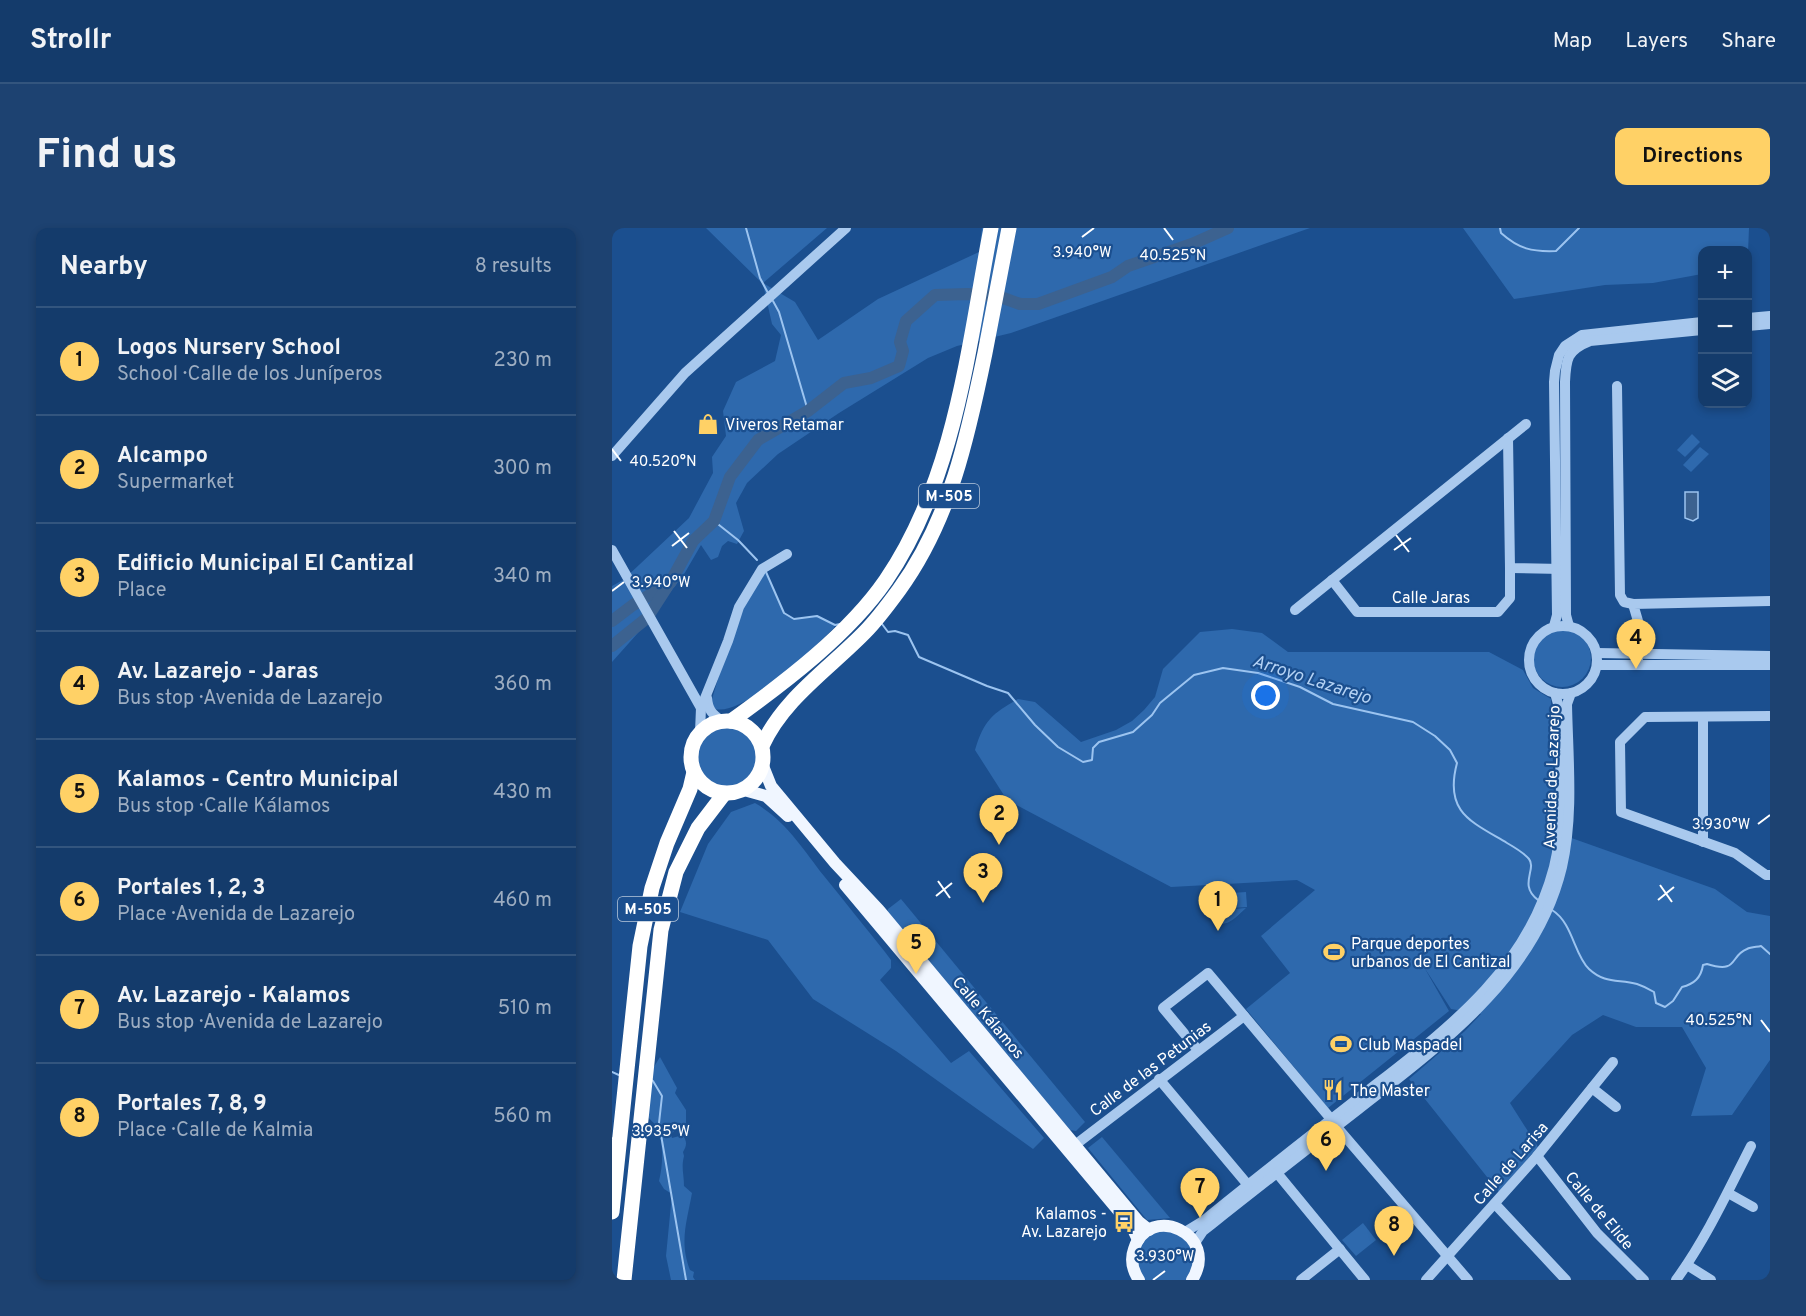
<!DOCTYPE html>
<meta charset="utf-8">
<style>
body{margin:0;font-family:Overpass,sans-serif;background:#1d4271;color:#f1f3f6}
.controls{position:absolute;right:18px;top:18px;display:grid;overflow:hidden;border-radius:12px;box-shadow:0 3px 9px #0003}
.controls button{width:54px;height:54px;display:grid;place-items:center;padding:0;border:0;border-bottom:2px solid #33557e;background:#143b6b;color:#f1f3f6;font:30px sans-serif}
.you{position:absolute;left:654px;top:468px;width:21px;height:21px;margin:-15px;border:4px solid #fff;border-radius:50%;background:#1a73e8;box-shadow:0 0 0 9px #1a73e833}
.badge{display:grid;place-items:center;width:39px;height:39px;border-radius:50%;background:#ffd166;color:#111;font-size:20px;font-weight:700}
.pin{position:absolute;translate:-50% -50px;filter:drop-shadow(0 2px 3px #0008)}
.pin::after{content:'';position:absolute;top:32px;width:21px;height:18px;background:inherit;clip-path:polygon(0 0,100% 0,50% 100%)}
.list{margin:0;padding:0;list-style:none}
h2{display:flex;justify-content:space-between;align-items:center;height:78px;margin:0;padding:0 24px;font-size:26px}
h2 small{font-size:20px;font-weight:400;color:#9dadc1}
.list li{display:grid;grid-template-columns:39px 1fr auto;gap:18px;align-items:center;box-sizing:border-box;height:108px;padding:0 24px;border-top:2px solid #33557e}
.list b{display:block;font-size:22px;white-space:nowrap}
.list p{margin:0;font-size:20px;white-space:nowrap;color:#9dadc1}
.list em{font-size:20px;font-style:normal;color:#9dadc1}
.icon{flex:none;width:33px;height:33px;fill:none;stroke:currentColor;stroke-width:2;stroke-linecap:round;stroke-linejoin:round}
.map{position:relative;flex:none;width:1158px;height:1052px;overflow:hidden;border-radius:12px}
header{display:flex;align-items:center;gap:36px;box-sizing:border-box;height:84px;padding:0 30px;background:#143b6b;border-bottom:2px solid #33557e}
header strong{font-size:28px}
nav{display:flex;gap:33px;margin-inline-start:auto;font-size:21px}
.intro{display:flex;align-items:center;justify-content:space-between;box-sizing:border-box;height:144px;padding:0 36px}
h1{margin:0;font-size:42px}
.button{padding:15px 27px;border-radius:12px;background:#ffd166;color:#111;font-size:21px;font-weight:700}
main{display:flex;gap:36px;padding:0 36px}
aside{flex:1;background:#143b6b;border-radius:12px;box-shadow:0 3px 9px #0003}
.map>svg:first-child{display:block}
.green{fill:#2e69ad}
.water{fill:#3c6290;stroke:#9cc4f0;stroke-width:1.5}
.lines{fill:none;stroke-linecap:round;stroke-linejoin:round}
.stream{stroke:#9cc4f0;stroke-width:2}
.river{stroke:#3c6290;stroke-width:12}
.minor{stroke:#a9c9ee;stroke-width:10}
.major{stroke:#f0f6ff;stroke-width:12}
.highway{stroke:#fff;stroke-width:15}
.ticks{fill:none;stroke:#fff;stroke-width:2}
.labels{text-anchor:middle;stroke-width:4.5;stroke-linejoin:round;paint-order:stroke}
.shield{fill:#1b4f8f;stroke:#bbcadd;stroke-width:1.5}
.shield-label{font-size:15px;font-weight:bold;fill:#fff}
.poi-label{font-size:16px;fill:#fff;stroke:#1b4f8f;text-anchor:start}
.street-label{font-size:16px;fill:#fff;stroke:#1b4f8f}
.water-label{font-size:18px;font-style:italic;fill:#b5d3f5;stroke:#1b4f8f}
.ticks-label{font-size:15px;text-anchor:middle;fill:#fff;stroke:#1b4f8f;stroke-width:4.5;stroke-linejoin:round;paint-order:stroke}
</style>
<header>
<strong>Strollr</strong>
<nav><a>Map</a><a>Layers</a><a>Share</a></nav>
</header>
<div class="intro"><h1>Find us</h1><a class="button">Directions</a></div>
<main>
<aside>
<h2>Nearby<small>8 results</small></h2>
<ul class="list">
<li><span class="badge">1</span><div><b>Logos Nursery School</b><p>School · Calle de los Juníperos</p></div><em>230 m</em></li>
<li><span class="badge">2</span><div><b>Alcampo</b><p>Supermarket</p></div><em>300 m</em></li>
<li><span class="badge">3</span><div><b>Edificio Municipal El Cantizal</b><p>Place</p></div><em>340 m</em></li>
<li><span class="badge">4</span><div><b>Av. Lazarejo - Jaras</b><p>Bus stop · Avenida de Lazarejo</p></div><em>360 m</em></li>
<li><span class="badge">5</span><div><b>Kalamos - Centro Municipal</b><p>Bus stop · Calle Kálamos</p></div><em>430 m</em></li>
<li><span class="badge">6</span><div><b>Portales 1, 2, 3</b><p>Place · Avenida de Lazarejo</p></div><em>460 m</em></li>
<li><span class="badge">7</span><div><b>Av. Lazarejo - Kalamos</b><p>Bus stop · Avenida de Lazarejo</p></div><em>510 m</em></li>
<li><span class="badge">8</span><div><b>Portales 7, 8, 9</b><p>Place · Calle de Kalmia</p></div><em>560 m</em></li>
</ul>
</aside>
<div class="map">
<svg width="1158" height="1052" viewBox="0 0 1158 1052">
<rect width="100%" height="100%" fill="#1b4f8f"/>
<g class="green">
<polygon points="94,0 215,0 151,55 183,74 206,112 266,71 367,24 370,0 698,0 399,105 345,118 316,130 227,185 166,226 135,255 124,275 132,303 125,316 116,313 110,318 106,329 99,332 89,317 71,348 25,406 0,434 0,358 11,352 77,290 101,245 100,229 114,208 111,183 124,154 163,133 169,107 160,96 151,56"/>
<polygon points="851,0 1137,0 1136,25 1136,22 1090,22 1090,46 1041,55 993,57 902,71"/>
<polygon points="1080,206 1088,214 1073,229 1065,222"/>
<polygon points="1088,219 1097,226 1079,244 1071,237"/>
<path d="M150,341L154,344L172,385L183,391L205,388L223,397L222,400C200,421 133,488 103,481L100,476V471L128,377Z"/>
<path d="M620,401L650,405L676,424H877L911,442L921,460L939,471L943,606L951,607L1103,661L1135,684L1158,688V832L1120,887L1079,888L1094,840L1070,799H1024L991,787L960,807L898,875L926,919L887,964L797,851L853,803L869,786L839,781L812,739L837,783L716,880L634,781L678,745L649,708L703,662L685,652L559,659L395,572L363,522C372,492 380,486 406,471L423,474L469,514L504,502L520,493L532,482L543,469L551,441L588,404Z"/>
<circle cx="950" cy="430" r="29"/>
<circle cx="115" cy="529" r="29"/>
<path d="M143,575C174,593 191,621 212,648C233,674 253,699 273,724L279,732V740L268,752L339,835L357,823L432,910L421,921L284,823L201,771L156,712L68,684L96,616L119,584Z"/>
<polygon points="634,664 635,679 592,682 591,667"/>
<polygon points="289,671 473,894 464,903 458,902 275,685 276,681"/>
<path d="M634,680C617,696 610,704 593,683Z"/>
<path d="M48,829L65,860L63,865L74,882V895L66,898L59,907L60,910L71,907C75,914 75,917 71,924L72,928C69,940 72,946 72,958L80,965C75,993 67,1014 78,1042L82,1044L81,1049L83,1052H59L54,1028L60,966L52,961L47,953C51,937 52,916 45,900C44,896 39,893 36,889L40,842Z"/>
<polygon points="490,909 558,990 535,992 476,920"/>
<polygon points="751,995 764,1012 744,1028 730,1012"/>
<polygon points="557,1001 576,1011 584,1030 575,1052 531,1052 525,1043 524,1022 537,1005"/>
</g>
<polygon class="water" points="1073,264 1086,264 1086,290 1081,293 1073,290"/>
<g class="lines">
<g class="stream">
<polyline points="134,0 148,50 156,65"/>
<path d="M888,0L889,5C907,21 920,24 944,23L967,0"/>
<polyline points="161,73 167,84 196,183"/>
<polyline points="102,293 126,312 145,332"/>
<polyline points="154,344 172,385 182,391 205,388 223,397 228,396"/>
<path d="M270,396L276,404L283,403L296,407L307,429L375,458L396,465L423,497L446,519L471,534L480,532L481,520L487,514L521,504L540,487L548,475L582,447L611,440L646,445L688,459L721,476L801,494L823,508L838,522L845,535C832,584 858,593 895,615C902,619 912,625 917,631C925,641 906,657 926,672"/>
<path d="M940,682C961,695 962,727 977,741C993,756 1006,751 1025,756C1031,758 1037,761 1042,764L1044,775L1053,779L1061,773L1070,759C1082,756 1089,750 1091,737L1095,736C1127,746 1117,728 1135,721C1139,719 1145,719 1149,718L1158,726"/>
<polyline points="0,844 9,848"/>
<polyline points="38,851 41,853 50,868 47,895 74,1052"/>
</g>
<g class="river">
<polyline points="0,393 21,377 58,355 81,313 102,293 118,249 146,212 196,183 232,155 259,150 287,138 291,123 288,114 294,93 323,67 355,66 386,68 408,76 426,76 500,49 516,38 580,16 616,0"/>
<polyline points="0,418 35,390 55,359"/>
</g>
<g class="minor">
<polyline points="1136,90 1158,88"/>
<polyline points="1136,98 1158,96"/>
<polyline points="1005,158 1008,367 1012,374 1021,376"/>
<polyline points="896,210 898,340 950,341"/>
<polyline points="0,228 73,145 234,0"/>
<polyline points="0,322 89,480"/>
<polyline points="720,352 745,384 886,384 898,370 898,340"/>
<polyline points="683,382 914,196"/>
<circle cx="951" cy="432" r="34"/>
<polyline points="942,398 945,387 942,154 943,143 947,127 953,118 970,107 1090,94"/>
<path d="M957,398L954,387L953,154C954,131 955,122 978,113L1090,102"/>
<polyline points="985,425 1158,428"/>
<polyline points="1026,436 1026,393 1021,376 1158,373"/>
<polyline points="985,437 1158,437"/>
<path d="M95,470C96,482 100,486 110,493"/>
<polyline points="1158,488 1033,489 1008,514 1009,584 1123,625 1154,647 1158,647"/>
<polyline points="1091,489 1091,614"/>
<polyline points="88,504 89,480 116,413 127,379 150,341 175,326"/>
<polyline points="586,822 551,780 596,745 719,891"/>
<polyline points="547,851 636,957"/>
<polyline points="980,860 1004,879"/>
<polyline points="724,898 856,1052"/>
<polyline points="463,917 632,788"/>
<polyline points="925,928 985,1005 1032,1052"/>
<polyline points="665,945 753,1052"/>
<polyline points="1116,965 1141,979"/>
<polyline points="883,976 954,1052"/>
<path d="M573,1004L591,993C640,953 690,914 740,875C825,808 913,750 942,639C954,592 947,526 946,476L943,465"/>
<path d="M583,1015L591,1003L600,996C649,957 698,919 747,881C830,816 924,748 950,639C962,587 956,529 955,476L959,465"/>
<polyline points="1075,1037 1099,1052"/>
<polyline points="689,1052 728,1021"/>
<polyline points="814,1052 925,928 1001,834"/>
<path d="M1064,1052C1094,1011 1116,963 1139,918"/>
</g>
<g class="major">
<polyline points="151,538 159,558 223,635 267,682 527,994 537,1002"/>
<polyline points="132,562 154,568 176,588"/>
<polyline points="233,657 520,999 526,1012"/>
<path d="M527,1052C521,1043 518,1032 522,1021C537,974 609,1006 580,1052"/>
</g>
<g class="highway">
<circle cx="115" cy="529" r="36"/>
<path d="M119,493C172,455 237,406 274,352C344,249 356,119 379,0"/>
<path d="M150,518C171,471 217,441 253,404C265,392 276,377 287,362C338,292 356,208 373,125C381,83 389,42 397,0"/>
<polyline points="0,984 28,718 40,660 55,615 78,561 82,544"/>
<polyline points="12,1052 49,702 64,644 86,600 112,566"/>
</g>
</g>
<path class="ticks" d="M552,0L561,12M470,9L482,0M0,221L9,233M62,303L75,320M784,307L797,324M60,318L77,305M782,322L799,310M0,363L12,354M1146,596L1158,587M326,653L338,670M1048,657L1060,674M324,668L340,655M1046,672L1062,659M1149,792L1158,804M0,911L12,902M541,1052L553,1043"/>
<defs>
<symbol id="shop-bare" viewBox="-9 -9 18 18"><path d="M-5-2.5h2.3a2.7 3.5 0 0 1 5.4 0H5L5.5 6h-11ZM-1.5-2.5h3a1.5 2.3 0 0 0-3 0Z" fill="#ffd166" stroke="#1b4f8f" stroke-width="2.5" paint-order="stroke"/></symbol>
<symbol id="stadium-bare" viewBox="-9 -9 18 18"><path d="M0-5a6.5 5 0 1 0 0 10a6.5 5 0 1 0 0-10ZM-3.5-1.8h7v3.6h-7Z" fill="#ffd166" stroke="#1b4f8f" stroke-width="2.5" paint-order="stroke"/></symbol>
<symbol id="restaurant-bare" viewBox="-9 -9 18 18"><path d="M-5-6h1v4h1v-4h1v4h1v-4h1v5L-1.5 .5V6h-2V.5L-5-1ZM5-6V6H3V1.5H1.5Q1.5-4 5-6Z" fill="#ffd166" stroke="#1b4f8f" stroke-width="2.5" paint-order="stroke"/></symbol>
<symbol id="bus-bare" viewBox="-9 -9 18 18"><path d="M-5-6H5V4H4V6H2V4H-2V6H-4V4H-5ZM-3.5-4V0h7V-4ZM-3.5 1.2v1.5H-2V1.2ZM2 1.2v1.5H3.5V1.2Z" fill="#ffd166" stroke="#1b4f8f" stroke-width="2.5" paint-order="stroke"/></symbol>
</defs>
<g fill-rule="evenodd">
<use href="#shop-bare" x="81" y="181" width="30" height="30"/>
<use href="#stadium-bare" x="707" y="709" width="30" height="30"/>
<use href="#stadium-bare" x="714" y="801" width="30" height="30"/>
<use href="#restaurant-bare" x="706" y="847" width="30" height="30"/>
<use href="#bus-bare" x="497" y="979" width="30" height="30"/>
</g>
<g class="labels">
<g class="shield">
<rect x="307" y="256" width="60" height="24" rx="4.5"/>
<rect x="6" y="669" width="60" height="24" rx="4.5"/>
</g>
<g class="shield-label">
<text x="337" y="273">M-505</text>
<text x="36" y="686">M-505</text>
</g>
<g class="poi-label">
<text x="113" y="202">Viveros Retamar</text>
<text x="739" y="721">Parque deportes<tspan x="739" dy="18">urbanos de El Cantizal</tspan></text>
<text x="746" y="822">Club Maspadel</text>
<text x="738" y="868">The Master</text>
<text x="495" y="991" text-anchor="end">Kalamos -<tspan x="495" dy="18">Av. Lazarejo</tspan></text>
</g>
<g class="street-label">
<text x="819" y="375">Calle Jaras</text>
<text transform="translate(939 549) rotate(-88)" y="6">Avenida de Lazarejo</text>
<text transform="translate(377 789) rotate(50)" y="6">Calle Kálamos</text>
<text transform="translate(538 840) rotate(-37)" y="6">Calle de las Petunias</text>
<text transform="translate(898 935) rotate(-49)" y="6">Calle de Larisa</text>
<text transform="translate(988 982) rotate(50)" y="6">Calle de Elide</text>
</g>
<g class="water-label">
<text transform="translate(700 451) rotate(18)" y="6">Arroyo Lazarejo</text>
</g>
</g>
<g class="ticks-label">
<text x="470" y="29">3.940°W</text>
<text x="561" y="32">40.525°N</text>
<text x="51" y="238">40.520°N</text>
<text x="49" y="359">3.940°W</text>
<text x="1109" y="601">3.930°W</text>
<text x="1107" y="797">40.525°N</text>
<text x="49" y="908">3.935°W</text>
<text x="553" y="1033">3.930°W</text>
</g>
</svg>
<div class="controls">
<button>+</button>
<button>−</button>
<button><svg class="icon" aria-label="layers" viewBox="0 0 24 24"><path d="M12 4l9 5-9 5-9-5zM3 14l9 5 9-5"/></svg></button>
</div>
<div class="you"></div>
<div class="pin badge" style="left:606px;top:703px">1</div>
<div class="pin badge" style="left:387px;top:617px">2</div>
<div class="pin badge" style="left:371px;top:675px">3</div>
<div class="pin badge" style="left:1024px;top:441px">4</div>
<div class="pin badge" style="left:304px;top:746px">5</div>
<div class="pin badge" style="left:714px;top:943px">6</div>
<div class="pin badge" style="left:588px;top:990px">7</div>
<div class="pin badge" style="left:782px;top:1028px">8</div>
</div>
</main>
